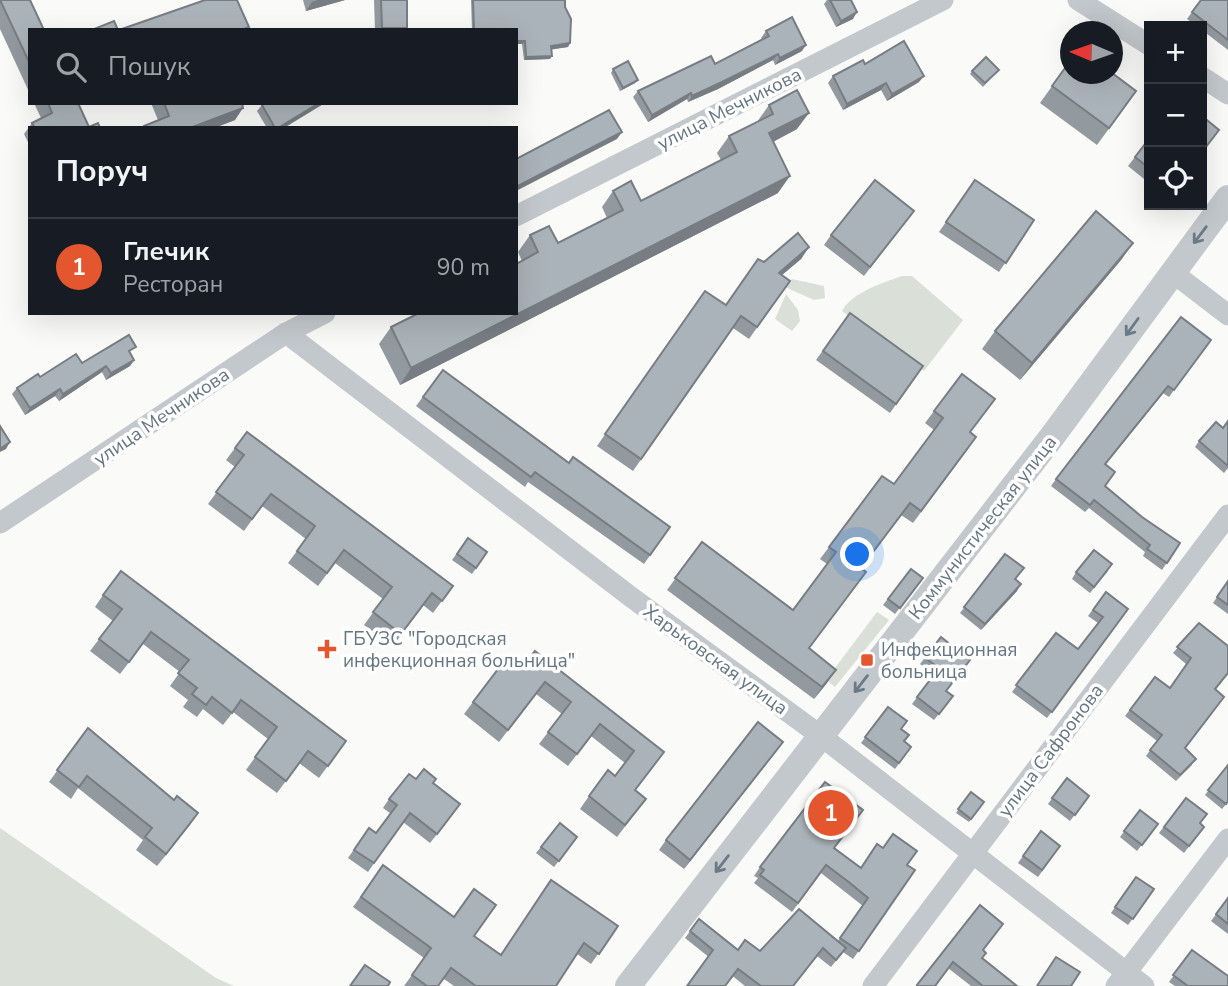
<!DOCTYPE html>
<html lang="uk">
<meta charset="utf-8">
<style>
body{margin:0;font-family:"Nunito Sans",sans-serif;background:#242831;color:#f1f3f6}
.controls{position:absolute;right:21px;top:21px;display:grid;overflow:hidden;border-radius:0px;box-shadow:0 7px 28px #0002}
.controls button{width:63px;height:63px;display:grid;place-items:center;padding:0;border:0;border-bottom:2px solid #363941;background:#171b24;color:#f1f3f6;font:35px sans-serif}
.compass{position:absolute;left:1060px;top:21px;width:63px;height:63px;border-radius:50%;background:#171b24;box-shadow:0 7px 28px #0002;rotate:272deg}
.you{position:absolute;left:858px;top:555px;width:24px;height:24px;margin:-18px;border:5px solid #fff;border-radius:50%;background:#1a73e8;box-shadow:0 0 0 10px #1a73e833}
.badge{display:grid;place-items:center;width:46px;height:46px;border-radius:50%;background:#e4572e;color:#fff;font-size:23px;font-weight:700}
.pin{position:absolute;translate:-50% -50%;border:4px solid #fff;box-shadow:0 2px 7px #0006}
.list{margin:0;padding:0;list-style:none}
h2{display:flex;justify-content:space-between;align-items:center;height:91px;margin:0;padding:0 28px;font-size:30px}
h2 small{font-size:23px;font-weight:400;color:#9ea1a6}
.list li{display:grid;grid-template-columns:46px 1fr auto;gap:21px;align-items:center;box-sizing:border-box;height:98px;padding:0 28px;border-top:2px solid #363941}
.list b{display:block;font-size:26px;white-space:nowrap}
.list p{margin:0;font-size:23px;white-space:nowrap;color:#9ea1a6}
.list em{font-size:23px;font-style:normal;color:#9ea1a6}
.icon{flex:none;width:38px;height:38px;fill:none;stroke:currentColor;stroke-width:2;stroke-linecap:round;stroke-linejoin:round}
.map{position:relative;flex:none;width:1228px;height:986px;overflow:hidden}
.search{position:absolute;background:#171b24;box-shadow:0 7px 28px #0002;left:28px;top:28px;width:490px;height:77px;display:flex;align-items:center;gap:18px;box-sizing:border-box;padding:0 24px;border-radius:0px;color:#9ea1a6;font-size:26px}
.panel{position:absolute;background:#171b24;box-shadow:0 7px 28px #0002;left:28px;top:126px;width:490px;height:189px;border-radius:0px}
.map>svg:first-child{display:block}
.green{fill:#dadfd7}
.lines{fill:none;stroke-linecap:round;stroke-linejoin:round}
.minor{stroke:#c3c8cc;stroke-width:21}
.tertiary{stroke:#c3c8cc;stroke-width:26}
.wall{fill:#929a9f}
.shaded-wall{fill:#777d82}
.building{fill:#aab3b9;stroke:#777d82;stroke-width:2}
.oneway{stroke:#6a7a87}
.poi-dot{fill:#e4572e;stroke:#fff;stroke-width:2.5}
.labels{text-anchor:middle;stroke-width:7;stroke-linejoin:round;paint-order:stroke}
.street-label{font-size:19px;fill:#657683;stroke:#fff}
.poi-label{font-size:19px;fill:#657683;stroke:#fff;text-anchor:start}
</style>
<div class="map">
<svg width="1228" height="986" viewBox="0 0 1228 986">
<rect width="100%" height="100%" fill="#fafaf8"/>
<g class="green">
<path d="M902,276H912L963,320L924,371L842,311C853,292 882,283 902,276Z"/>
<polygon points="792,279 824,286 825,298 814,300 785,287"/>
<polygon points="786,294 798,310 800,321 792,331 775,319"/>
<polygon points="877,612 889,620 835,687 826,680"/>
<polygon points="0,828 216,978 234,986 0,986"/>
</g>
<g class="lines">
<g class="minor">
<polyline points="1078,0 1149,45"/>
<polyline points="1202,77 1228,94"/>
<polyline points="516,216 943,0"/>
<polyline points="1172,272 1228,315"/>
<polyline points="286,333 631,597 821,736 1144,986"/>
<polyline points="0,523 286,333 325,313"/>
<polyline points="873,986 1228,515"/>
<polyline points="1116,986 1228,839"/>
</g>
<polyline class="tertiary" points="628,986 1054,434 1228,198"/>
</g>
<g class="wall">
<polygon points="0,0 30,30 30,94 0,29"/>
<polygon points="303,0 345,0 306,11"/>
<polygon points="374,0 407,0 406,30 375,30"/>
<polygon points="471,0 565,0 570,43 568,47 551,49 550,59 524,60 522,44 516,30 472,30"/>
<polygon points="827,0 851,0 853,19 836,27 824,4"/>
<polygon points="1201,0 1228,0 1228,50 1202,30 1202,26 1197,26 1187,19"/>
<polygon points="766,31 802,51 775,65 773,60 718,89 688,102 687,99 648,122 633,97 638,91 715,64 762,39 761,38"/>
<polygon points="1070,61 1124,108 1097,145 1040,103"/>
<polygon points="865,64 919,82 887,101 881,90 843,110 828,83 833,76"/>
<polygon points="613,69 635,83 620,91 611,73"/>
<polygon points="972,71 996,73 983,87 970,74"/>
<polygon points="34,103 78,103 89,127 100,128 30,128 30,146 24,134 32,123 41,118"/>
<polygon points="151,103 242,103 235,120 214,128 142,128 144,126 158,120"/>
<polygon points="262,105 284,128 267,128 257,111"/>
<polygon points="769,105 797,129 773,142 778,193 400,385 379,344 391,327 522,261 518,252 530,235 558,243 607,218 602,207 613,191 641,201 721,160 717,153 729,136 757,122"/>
<polygon points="1149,139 1149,183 1128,166"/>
<polygon points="975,180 1034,220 999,272 939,232"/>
<polygon points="914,211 864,276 824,245 831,235"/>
<polygon points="1133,243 1121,260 1020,380 982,349 995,331"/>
<polygon points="809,247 801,259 782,275 790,281 749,339 733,328 633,471 597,446 705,291 726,305 764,262"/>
<polygon points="850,313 923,366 890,413 816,360"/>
<polygon points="1211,340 1169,397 1163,393 1106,464 1105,486 1142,517 1180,543 1162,570 1143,556 1145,552 1089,508 1085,512 1051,486 1056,479"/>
<polygon points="131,354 134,360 130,366 106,380 102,372 59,401 55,396 25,415 12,394 17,388 40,377 82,363"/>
<polygon points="443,370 569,463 670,527 644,564 528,482 525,487 416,406"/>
<polygon points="962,374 971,433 968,449 913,523 901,515 861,568 809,648 827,683 814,699 667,590 702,542 793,610 827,564 820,559 829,547 894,484 934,430 925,423"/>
<polygon points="1228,421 1228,468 1224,473 1195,447 1199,441 1223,428"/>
<polygon points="247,432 453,586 433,613 423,605 393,646 364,625 383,599 335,563 318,586 288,563 306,539 262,506 244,531 208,504 235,467 226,460"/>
<polygon points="468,538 487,552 472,574 452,560"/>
<polygon points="1005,554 1015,580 1017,591 981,630 960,613"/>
<polygon points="911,569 923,578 895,614 883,605"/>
<polygon points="1108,571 1090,593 1072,579 1076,572"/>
<polygon points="1228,581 1228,614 1213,603"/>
<polygon points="1106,592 1128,609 1047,718 1012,692 1056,633 1078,649 1098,623 1088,616"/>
<polygon points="103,595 346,741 319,778 299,763 277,793 246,770 268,739 233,712 223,725 203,709 197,717 183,707 188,700 170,686 180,672 143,644 120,674 90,651 113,621 95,607"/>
<polygon points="1199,623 1215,689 1185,748 1192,765 1176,781 1146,756 1157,741 1125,716 1155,677 1170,688 1186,664 1173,653"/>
<polygon points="941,637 946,691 953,696 934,720 912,704 934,674 920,664"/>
<polygon points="522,667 664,752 635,791 637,811 617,837 580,809 589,796 615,776 625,763 591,736 568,766 539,744 562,714 536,694 499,742 464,714 473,702"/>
<polygon points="888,707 901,730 909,735 904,742 911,747 895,769 861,743"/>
<polygon points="88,728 174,800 198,813 157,866 136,850 143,840 78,788 71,799 49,782"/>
<polygon points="783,742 684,869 659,850 666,840"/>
<polygon points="1228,765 1228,802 1222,809 1205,795"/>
<polygon points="1067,778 1089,796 1070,821 1048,804"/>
<polygon points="416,779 433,783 454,813 430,843 403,822 368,872 348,858 369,828 376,833 390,813 383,808 389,799"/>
<polygon points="971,792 984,802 969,822 956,813"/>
<polygon points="1186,798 1200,824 1204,827 1184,853 1159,833"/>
<polygon points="1140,810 1158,824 1137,851 1120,837"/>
<polygon points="1041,831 1060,846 1038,877 1018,863"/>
<polygon points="573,843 554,867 536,853 541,847"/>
<polygon points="834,849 860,868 907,865 915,870 853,959 843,952 831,967 817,956 793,986 745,986 685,938 699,919 738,950 760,951 838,941 863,906 821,873 792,912 754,883 758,878 754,876 760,867"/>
<polygon points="383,865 474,936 500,955 618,926 591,964 577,954 556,986 454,986 444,979 438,986 404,986 424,958 353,907"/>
<polygon points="1136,877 1154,889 1128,925 1111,913"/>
<polygon points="1228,898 1228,934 1211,921"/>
<polygon points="980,905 983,951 982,958 1017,986 971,986 948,968 936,986 916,986"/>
<polygon points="1192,950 1228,986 1175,986 1169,982"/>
</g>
<g class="shaded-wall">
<polygon points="318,0 345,0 306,11 312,2"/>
<polygon points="857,12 853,19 836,27 841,21"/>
<polygon points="382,28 407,28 406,30 381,30"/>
<polygon points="516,41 525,41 522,44 516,44"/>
<polygon points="570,43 568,47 549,50 551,46"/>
<polygon points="806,45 802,51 775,65 780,58"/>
<polygon points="778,54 773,60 718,89 688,102 692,96"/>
<polygon points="552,56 550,59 524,60 526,57"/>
<polygon points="924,76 919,82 887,101 892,94"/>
<polygon points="638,80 635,83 620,91 623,88"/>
<polygon points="886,83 881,90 843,110 847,104"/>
<polygon points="691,93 687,99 648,122 652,115"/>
<polygon points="319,103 325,103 284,128 278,128"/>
<polygon points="243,108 235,120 214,128 190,128"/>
<polygon points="809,113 797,129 757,150 769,133"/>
<polygon points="622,132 617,139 516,191 516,187"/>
<polygon points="790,176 778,193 400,385 411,368"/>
<polygon points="1133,243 1121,260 1020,380 1032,363"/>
<polygon points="809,247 801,259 770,285 779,273"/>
<polygon points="134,360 130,366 106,380 111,373"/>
<polygon points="106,366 102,372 59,401 63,394"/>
<polygon points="60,389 55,396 25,415 30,408"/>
<polygon points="10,442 6,449 0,452 0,449"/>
<polygon points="1021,584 1017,591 981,630 985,624"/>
<polygon points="836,670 827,683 814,699 822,687"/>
<polygon points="783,742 776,751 684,869 690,860"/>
<polygon points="198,813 190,825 157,866 166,854"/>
</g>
<g class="building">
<polygon points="0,0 30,0 44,30 30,30 30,64"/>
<polygon points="205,0 237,0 249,27 242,30 119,30"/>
<polygon points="381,0 407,0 407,28 382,28"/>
<polygon points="473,0 565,0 565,7 571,19 570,43 551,46 552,56 526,57 525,41 516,41 516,30 474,30"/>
<polygon points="830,0 851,0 857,12 841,21"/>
<polygon points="1201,0 1228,0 1228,40 1192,12"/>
<polygon points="792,17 806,45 780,58 778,54 722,82 692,96 691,93 652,115 638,91 711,56 715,64 769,36 766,31"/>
<polygon points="114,21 118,30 95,30 94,29"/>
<polygon points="904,41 924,76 892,94 886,83 847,104 833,76 863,60 865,64"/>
<polygon points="986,57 999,70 985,83 972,71"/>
<polygon points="628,61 638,80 623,88 613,69"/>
<polygon points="1070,61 1070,74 1112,73 1136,91 1109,128 1052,86"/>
<polygon points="797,90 809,113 769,133 790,176 411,368 391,327 419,313 516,313 516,264 538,252 530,235 549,226 558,243 623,210 613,191 631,181 641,201 737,152 729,136 773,114 769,105"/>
<polygon points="48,103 78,103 89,127 98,123 100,128 35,128 32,123 52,113"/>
<polygon points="164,103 242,103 243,108 190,128 144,128 144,126 169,116"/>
<polygon points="264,103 319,103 278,128 275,128 262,105"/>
<polygon points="609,110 622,132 516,187 516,159"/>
<polygon points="1202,116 1219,130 1202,152"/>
<polygon points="1149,139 1149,168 1135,157"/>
<polygon points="875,180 914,211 870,267 831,235"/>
<polygon points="975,180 1034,220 1006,263 946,222"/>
<polygon points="1096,211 1133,243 1032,363 995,331"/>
<polygon points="798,233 809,247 779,273 790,281 757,327 741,316 641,459 605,434 705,291 726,305 758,259 764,262"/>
<polygon points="850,313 923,366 896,404 823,351"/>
<polygon points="1181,317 1211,340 1174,390 1168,386 1105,464 1115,472 1105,486 1142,517 1180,543 1167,563 1147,549 1150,545 1094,500 1090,505 1056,479"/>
<polygon points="129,335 136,347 129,351 134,360 111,373 106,366 63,394 60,389 30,408 17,388 38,374 40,377 76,354 82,363"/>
<polygon points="443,370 569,463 573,457 670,527 650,555 535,472 531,477 423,397"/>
<polygon points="962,374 995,399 970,432 976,437 921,511 910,503 861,568 866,572 809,648 836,670 822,687 675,578 702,542 793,610 836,552 829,547 882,476 894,484 943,418 934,411"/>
<polygon points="1228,421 1228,466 1199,441 1216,422 1223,428"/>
<polygon points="0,426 10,442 0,449"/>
<polygon points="247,432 453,586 442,601 432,593 401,634 373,612 392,587 344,550 327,573 297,551 315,526 271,494 252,519 216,492 244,455 235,448"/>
<polygon points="468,538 487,552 476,568 457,554"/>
<polygon points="1094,550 1112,564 1094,587 1076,572"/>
<polygon points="1005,554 1024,568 1015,579 1021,584 985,624 964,607"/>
<polygon points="911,569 923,578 900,608 888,599"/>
<polygon points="121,571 346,741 328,766 308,751 286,781 255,757 277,727 241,700 232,713 212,697 206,705 192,694 197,688 178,673 189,660 151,632 129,662 99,639 122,609 103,595"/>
<polygon points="1228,581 1228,605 1217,597"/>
<polygon points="1106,592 1128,609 1052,712 1016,685 1056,633 1078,649 1103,617 1093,610"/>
<polygon points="1199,623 1228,646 1228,673 1215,689 1224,697 1185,748 1196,759 1180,775 1150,750 1162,735 1130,710 1155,677 1170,688 1191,658 1177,647"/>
<polygon points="941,637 970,660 946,691 953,696 939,714 917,697 939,668 925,658"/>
<polygon points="535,651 664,752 635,790 646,799 625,825 589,796 608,770 615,776 634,751 600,724 577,754 548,732 571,702 545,682 508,730 473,702 508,656 522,667"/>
<polygon points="888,707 907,721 901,729 909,735 904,741 911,747 899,763 865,737"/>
<polygon points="758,722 783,742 690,860 666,840"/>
<polygon points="88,728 174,800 177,796 198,813 166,854 145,837 152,828 87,776 79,787 57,770"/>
<polygon points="1228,765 1228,801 1226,804 1208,790"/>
<polygon points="424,769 436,779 433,783 460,804 437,834 410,813 374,863 354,850 369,828 376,833 397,805 389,799 409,774 416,779"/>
<polygon points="1067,778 1089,796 1075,815 1052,798"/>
<polygon points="825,782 863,810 834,848 861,868 877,844 883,848 893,834 917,851 907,865 915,870 859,951 840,938 868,898 850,883 826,865 798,903 760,875 764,870 760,867"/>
<polygon points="971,792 984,802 971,819 958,809"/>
<polygon points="1186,798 1207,814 1200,823 1204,827 1189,846 1164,827"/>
<polygon points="1140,810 1158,824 1142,845 1124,831"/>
<polygon points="560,823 577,837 559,861 541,847"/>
<polygon points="1041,831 1060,846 1042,870 1023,856"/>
<polygon points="383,865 454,917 474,889 496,905 474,936 501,955 551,880 618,926 599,954 584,943 556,986 476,986 451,968 438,986 427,986 412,975 431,948 361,897"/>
<polygon points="1136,877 1154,889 1133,919 1115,907"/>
<polygon points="1228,898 1228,924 1216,914"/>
<polygon points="980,905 1003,924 983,950 986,953 982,958 1017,986 983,986 953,962 935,986 918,986 917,985"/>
<polygon points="799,909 846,948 836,960 823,948 793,986 761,986 738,969 725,986 687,986 713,950 690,931 699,919 738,950 745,940 760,951"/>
<polygon points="1192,950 1228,976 1228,986 1188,986 1173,975"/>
<polygon points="1056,957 1080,972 1071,986 1037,986"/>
<polygon points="365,965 390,982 388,986 350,986"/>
</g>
<defs><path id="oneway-shaft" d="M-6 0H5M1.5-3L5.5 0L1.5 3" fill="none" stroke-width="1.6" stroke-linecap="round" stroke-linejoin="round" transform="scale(1.75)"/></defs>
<g class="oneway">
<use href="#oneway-shaft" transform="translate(1200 235) rotate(127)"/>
<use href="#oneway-shaft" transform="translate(1132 327) rotate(126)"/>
<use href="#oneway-shaft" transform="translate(861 684) rotate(128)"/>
<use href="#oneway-shaft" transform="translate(722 864) rotate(128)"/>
</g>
<g class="poi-dot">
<path d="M323.5 638.5h7v7h7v7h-7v7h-7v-7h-7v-7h7z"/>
<rect x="860" y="653" width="14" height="14" rx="3.5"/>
</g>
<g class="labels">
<g class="street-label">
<text transform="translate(729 108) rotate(-27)" y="7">улица Мечникова</text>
<text transform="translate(161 416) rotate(-34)" y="7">улица Мечникова</text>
<text transform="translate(982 527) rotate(-52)" y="7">Коммунистическая улица</text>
<text transform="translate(716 659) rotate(36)" y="7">Харьковская улица</text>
<text transform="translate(1050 750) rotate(-53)" y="7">улица Сафронова</text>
</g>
<g class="poi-label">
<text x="343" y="645">ГБУЗС "Городская<tspan x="343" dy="22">инфекционная больница"</tspan></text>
<text x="881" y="656">Инфекционная<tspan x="881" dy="22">больница</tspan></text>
</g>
</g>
</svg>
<div class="controls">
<button>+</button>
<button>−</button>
<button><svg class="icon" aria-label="locate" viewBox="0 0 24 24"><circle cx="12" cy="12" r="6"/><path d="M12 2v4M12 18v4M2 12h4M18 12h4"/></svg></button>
</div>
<svg class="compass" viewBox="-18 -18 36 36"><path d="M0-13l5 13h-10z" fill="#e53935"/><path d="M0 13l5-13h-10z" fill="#9ea1a6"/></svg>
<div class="you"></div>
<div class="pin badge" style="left:831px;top:813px">1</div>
<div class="search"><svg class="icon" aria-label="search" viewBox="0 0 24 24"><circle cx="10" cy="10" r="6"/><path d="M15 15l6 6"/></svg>Пошук</div>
<section class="panel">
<h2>Поруч<small></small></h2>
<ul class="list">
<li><span class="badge">1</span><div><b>Глечик</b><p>Ресторан</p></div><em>90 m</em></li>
</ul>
</section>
</div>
